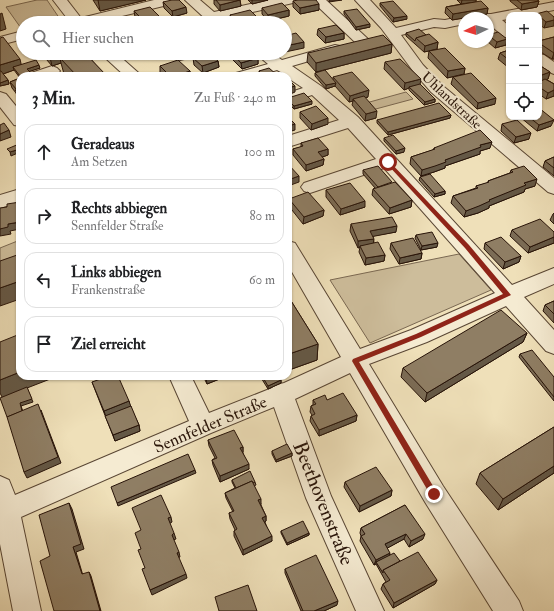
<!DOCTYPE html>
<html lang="de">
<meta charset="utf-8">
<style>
body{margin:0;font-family:"IM FELL Double Pica",serif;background:#f6f6f6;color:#202124}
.controls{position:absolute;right:12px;top:12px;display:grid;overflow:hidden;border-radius:8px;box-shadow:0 1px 3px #0004}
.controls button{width:36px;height:36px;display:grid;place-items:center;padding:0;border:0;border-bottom:1px solid #e0e0e0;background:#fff;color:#202124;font:20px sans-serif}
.compass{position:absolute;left:458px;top:12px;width:36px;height:36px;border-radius:50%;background:#fff;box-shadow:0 1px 3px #0004;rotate:266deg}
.stop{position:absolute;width:12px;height:12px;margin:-9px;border:3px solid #8f2418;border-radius:50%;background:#fff}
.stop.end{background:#8f2418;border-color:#fff;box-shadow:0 1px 4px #0008}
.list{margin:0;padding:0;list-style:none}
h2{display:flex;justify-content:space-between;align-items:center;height:52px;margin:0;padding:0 16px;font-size:17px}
h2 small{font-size:13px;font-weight:400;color:#757577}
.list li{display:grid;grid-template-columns:26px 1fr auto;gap:12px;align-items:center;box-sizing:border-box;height:56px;margin:0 8px 8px;padding:0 8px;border:1px solid #e0e0e0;border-radius:12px}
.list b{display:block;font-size:15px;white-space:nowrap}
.list p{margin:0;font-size:13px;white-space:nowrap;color:#757577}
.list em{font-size:13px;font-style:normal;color:#757577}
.icon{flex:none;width:22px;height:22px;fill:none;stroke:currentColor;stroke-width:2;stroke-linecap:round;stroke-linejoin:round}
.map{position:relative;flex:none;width:554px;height:611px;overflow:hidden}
.search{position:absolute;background:#fff;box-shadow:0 1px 3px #0004;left:16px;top:16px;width:276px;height:44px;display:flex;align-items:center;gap:10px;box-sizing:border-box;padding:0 14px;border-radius:22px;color:#757577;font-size:15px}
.panel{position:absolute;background:#fff;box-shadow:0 1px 3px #0004;left:16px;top:72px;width:276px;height:308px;border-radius:12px}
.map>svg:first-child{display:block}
.green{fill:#cdbd9b;stroke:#7a6852}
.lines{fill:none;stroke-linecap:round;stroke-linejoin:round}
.minor-casing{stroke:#594634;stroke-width:2}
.minor{fill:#f5ebd2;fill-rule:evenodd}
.wall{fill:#7b6c56;stroke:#271308}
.shaded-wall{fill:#645846;stroke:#271308}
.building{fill:#8f7e64;stroke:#271308}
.route{fill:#8f2418}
.labels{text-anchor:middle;stroke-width:4;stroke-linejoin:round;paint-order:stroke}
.far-street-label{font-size:14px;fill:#271308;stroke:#f5ebd2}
.street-label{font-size:17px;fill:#271308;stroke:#f5ebd2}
.near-street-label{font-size:20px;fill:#271308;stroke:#f5ebd2}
</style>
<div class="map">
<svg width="554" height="611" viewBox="0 0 554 611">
<rect width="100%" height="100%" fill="#efe0b9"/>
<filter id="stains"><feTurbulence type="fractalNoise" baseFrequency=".005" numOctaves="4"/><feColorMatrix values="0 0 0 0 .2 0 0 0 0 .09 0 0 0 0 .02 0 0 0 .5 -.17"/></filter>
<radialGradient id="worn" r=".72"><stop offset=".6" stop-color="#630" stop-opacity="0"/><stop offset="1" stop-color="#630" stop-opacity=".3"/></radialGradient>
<g class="green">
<polygon points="37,0 47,0 62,22 56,23 23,23 23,31 6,7"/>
<polygon points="406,92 413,99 372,110 366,103"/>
<polygon points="20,240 20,267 0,275 0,248"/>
<polygon points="459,254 491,290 370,343 330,280"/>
</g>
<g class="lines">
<defs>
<g id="minor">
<polygon points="53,0 67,0 81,18 154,0 178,0 176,3 93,23 69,23 70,22"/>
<polygon points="185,0 200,0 214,12 269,0 295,0 293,3 221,19 225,23 210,23"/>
<polygon points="311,0 326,0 368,39 370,42 368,45 363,46 358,45"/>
<polygon points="355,0 370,0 396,28 434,19 445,20 464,16 469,17 464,18 464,24 445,28 434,27 401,35 423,65 443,86 554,178 554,194 548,192 431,92 413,71 381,28"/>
<polygon points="554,2 554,10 529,15 509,15 509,19 502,20 509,26 509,38 504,37 488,23 488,18 475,17 477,14 491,14"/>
<polygon points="23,31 23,39 0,45 0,37"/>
<polygon points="335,45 340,46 342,49 340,52 292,66 321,86 358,117 512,285 554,268 554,284 524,297 554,330 554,354 546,351 506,306 427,342 369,364 443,486 519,601 523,611 493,611 425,502 350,373 295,399 331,496 384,611 356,611 306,498 274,407 211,433 21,517 41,611 13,611 0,544 0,476 9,480 15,495 189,421 169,376 191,376 209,413 272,388 273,386 284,383 341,357 288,265 288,241 295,243 360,349 411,330 495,293 384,168 316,191 310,193 304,191 301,187 304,183 376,159 348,128 288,147 288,136 339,120 312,95 288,103 288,93 303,88 288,78 288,76 277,70 258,76 233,76 236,73 268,64 255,53 272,53 282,60"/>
<polygon points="100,53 116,53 142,76 125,76"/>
<polygon points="175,53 199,53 197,56 180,60 175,59 173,56"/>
<polygon points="539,54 544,55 554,62 554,74 549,72 539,65"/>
<path d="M52,66L57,68L60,71C54,79 37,76 28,76L31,73Z"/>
<polygon points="0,92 6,94 20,111 20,126 14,125 0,107"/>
<polygon points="20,189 20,202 0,208 0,195"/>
</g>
</defs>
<use href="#minor" class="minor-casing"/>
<use href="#minor" class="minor"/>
</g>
<g class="wall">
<polygon points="93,0 146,0 100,11"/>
<polygon points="214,0 240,0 241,6 220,11 214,4"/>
<polygon points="248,0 268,0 252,4"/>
<polygon points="457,0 476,0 476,2 488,8 487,14 452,20 445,13 446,7 461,4"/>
<polygon points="510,0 537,0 539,1 537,7 521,10 510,1"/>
<polygon points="293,1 319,10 300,14 293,7"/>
<polygon points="163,2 187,13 173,17 164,8"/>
<polygon points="380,3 407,19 393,22 380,6"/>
<polygon points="262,8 289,10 289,16 268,21 262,14"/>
<polygon points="134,11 160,23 141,23 135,17"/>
<polygon points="344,11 370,27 356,30 344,14"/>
<polygon points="536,14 554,17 544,28 539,24 539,15 536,15"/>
<polygon points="230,15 258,18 258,23 233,23 231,21"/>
<polygon points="318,29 344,33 344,39 325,43 317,35"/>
<polygon points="406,33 426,35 438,42 437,49 424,52 406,36"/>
<polygon points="488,35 507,39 506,45 495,48 488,42"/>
<polygon points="554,37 554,59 552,59 539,51 539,41"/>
<polygon points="0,38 21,65 40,68 29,71 31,76 20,76 20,78 14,70 3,74 8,80 9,84 0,86"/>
<polygon points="392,44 391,53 316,72 307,62 308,53"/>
<polygon points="509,50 509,68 498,59 500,53"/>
<polygon points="429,51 465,68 464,74 447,78 428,58"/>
<polygon points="41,53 85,53 106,76 65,76 64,74 61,63 52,66"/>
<polygon points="133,53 150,53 138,58"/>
<polygon points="231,53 253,53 258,58 258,64 242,69 231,58"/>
<polygon points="193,58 218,61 219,67 203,73 194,65"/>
<polygon points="385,62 420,84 435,99 435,102 424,105 409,90 409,88 404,90 384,69"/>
<polygon points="539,65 550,72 548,79 546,79 554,84 554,96 546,99 539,94"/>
<polygon points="160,66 190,71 190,76 164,76 160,72"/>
<polygon points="259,71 277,75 284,76 261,76 259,74"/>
<polygon points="315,73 333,80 333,77 368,97 365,98 376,118 365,121 352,105 353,101 349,102 335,86 326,89 315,76"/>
<polygon points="453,77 495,104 477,109 451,84"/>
<polygon points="20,78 20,100 17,96 16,93 12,88 10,82"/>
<polygon points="288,98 312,104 294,109 288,103"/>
<polygon points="300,112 328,124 311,130 300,118"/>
<polygon points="451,115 450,118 388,135 377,123 377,120"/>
<polygon points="520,117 539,117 551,126 537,131"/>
<polygon points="502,124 529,139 514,143 501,131"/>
<polygon points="384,138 404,152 396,154 384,141"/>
<polygon points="301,143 328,149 328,155 322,157 324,159 323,165 306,171 293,155 293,149 301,147"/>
<polygon points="434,148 490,148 480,151 480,154 445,166 445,168 434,172 421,176 410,164 411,157 433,150"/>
<polygon points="554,157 554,176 543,167 545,161"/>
<polygon points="363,170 412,200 411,207 389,214 372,195 373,189 375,188 363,174"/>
<polygon points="511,170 535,186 525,189 524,192 489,206 489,208 478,213 464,217 451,203 453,196 476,188 476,186 488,183 488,181 510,173"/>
<polygon points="420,177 445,191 445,194 434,197 419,180"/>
<polygon points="326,190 365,207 340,215 326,197"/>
<polygon points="289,199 324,210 323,216 303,224 288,205"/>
<polygon points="554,213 554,224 550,220 553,214"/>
<polygon points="351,224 396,232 373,236 374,243 385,255 384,261 365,265 359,252 360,247 358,248 350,231"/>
<polygon points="512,230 554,232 554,243 528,253 510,236"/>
<polygon points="416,235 437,247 421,250 415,238"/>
<polygon points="391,243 422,253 421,259 399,264 390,249"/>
<polygon points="485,243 521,256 519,262 503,269 484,249"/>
<polygon points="288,296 318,344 317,360 289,370 288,369"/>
<polygon points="554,301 554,323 543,311 545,305"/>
<polygon points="527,333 523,342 425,402 401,377 403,368"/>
<polygon points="520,354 554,377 554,401 519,357"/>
<polygon points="203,376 227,376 207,384"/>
<polygon points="260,376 278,376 281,380 281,383 268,389"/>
<polygon points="92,382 129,401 130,406 139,425 140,431 115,441"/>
<polygon points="313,400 327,400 357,415 356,421 319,436 310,421 311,416 312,415 310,412 311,406 313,405"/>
<polygon points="554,427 554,473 498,510 476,484 480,473"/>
<polygon points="208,440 243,447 243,453 249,469 220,482 213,465 212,460 215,458 209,446"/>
<polygon points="272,451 292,453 292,456 276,462 272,454"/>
<polygon points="232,480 255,482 256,485 254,486 261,504 261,505 266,516 266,521 265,522 272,541 243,555 234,536 234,531 235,530 230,519 229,513 233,512 226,498 225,493 235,488 232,482"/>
<polygon points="345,482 392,490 391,496 359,512 344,487"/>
<polygon points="405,505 423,539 409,547 404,539 387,548 390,555 400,561 437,580 435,584 393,608 381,589 383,584 386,582 376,564 374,565 360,541 361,536 360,533 361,528"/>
<polygon points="281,531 309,533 309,535 287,545 281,533"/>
<polygon points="285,569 337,605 324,611 301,611 285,573"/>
</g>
<g class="shaded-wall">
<polygon points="98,0 146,0 100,11"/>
<polygon points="240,0 241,6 220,11 220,5"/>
<polygon points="252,0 268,0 252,4"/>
<polygon points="329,0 342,0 329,2"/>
<polygon points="462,0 476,0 476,2 461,4"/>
<polygon points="539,1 537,7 521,10 522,4"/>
<polygon points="319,4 319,10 300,14 300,8"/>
<polygon points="186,7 187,13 173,17 172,11"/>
<polygon points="488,8 487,14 452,20 453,14"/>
<polygon points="289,10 289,16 268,21 268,15"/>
<polygon points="2,13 6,29 0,31 0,14"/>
<polygon points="407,16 407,19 393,22 394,18"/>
<polygon points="160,17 160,23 144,23 144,21"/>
<polygon points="258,18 258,23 238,23"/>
<polygon points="554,20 554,26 544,28 546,22"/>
<polygon points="370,24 370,27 356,30 356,27"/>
<polygon points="344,33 344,39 325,43 326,37"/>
<polygon points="507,39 506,45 495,48 497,42"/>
<polygon points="304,42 304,48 285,52 285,46"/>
<polygon points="438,42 437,49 424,52 425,46"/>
<polygon points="392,44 391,53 316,72 316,63"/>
<polygon points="49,53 76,53 60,58 61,63 52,66"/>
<polygon points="137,53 150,53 138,58"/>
<polygon points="554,53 554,59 552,59"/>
<polygon points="258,58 258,64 242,69 241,63"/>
<polygon points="20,59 22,68 13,67 14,70 0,75 0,65"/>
<polygon points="218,61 219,67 203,73 202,66"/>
<polygon points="39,65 40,68 28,72 27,69"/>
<polygon points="465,68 464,74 447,78 448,71"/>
<polygon points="190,71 190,76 175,76"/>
<polygon points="30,72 31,76 20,76 20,77 20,76"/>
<polygon points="550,72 548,79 539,82 539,76"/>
<polygon points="421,79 420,85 409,87 409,88 404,90 405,83"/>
<polygon points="8,80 9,84 0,86 0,83"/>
<polygon points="336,83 335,86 326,89 326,85"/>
<polygon points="295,86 295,92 288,95 288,88"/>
<polygon points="369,90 368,97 354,101 353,99 353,101 349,102 350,96"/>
<polygon points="554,90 554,96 546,99 548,93"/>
<polygon points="496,98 495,104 477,109 478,103"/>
<polygon points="435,99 435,102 424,105 425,102"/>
<polygon points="312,101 312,104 294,109 294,106"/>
<polygon points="377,111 376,118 365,121 366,114"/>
<polygon points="451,115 450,118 388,135 388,132"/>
<polygon points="328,118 328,124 311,130 312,124"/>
<polygon points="554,120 551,126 537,131 539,125"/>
<polygon points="295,124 295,130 288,132 288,126"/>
<polygon points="9,130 11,137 0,141 0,134"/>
<polygon points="531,133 529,139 514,143 516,137"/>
<polygon points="492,142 490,148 480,151 480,154 445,166 445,168 434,172 421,176 422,170 480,145"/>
<polygon points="405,148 404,152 396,154 396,151"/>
<polygon points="20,149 20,152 11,156 10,152"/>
<polygon points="328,149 328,155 317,159 318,152"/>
<polygon points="324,159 323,165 306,171 306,165"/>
<polygon points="299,176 299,182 288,186 288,180"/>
<polygon points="537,179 535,186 525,189 524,192 489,206 489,208 478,213 464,217 466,211 524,183"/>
<polygon points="445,191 445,194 434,197 435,194"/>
<polygon points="412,200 411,207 389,214 390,208"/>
<polygon points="365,201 365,207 340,215 341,209"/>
<polygon points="324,210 323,216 303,224 304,217"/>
<polygon points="20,222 20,229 10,231 11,234 0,236 0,229 8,224"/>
<polygon points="397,226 396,232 370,237 370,231"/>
<polygon points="554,237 554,243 528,253 530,247"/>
<polygon points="374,239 373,245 360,246 360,247 358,248 358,241"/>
<polygon points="438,243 437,247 421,250 422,246"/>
<polygon points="422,253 421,259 399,264 400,258"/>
<polygon points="385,255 384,261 365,265 366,258"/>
<polygon points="521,256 519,262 503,269 505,262"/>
<polygon points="20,281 20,299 0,306 0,288"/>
<polygon points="527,333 523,342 425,402 427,393"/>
<polygon points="318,344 317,360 289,370 289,354"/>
<polygon points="20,372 20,376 58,376 27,388 33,402 21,406 25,417 2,397 0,393 0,380"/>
<polygon points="211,376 227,376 207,384 206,378"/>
<polygon points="281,380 281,383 268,389 268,386"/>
<polygon points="129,401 131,407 106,417 104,411"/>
<polygon points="41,410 61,463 27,478 24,472"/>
<polygon points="357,415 356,421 319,436 319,430"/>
<polygon points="139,425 140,431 115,441 113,435"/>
<polygon points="243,447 243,452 241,453 240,448"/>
<polygon points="292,453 292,456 276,462 276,460"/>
<polygon points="249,464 249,469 220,482 220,476"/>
<polygon points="554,466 554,473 498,510 503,499"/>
<polygon points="195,470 196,473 118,506 117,503"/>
<polygon points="392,490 391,496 359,512 360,506"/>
<polygon points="261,499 261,504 259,506 258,500"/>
<polygon points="69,503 72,509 84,549 76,552 84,579 82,574 73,547"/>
<polygon points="266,516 266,521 263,523 262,518"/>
<polygon points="171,517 172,522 169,524 168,518"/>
<polygon points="174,533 176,539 173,540 172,535"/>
<polygon points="309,533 309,535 287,545 287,543"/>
<polygon points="406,534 404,539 384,550 385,544"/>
<polygon points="425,534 423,539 409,547 411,541"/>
<polygon points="272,536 272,541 243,555 243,550"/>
<polygon points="179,552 180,557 178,558 177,553"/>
<polygon points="390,553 389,558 376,562 376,564 374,565 376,560"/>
<polygon points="89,572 91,576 101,611 100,611"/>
<polygon points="186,574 187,578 152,595 150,590"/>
<polygon points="437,580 435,584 393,608 394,603"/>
<polygon points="338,601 337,605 324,611 314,611"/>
</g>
<g class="building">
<polygon points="172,0 179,0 186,7 172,11 163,2"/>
<polygon points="216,0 240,0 220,5"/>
<polygon points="298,0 316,0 319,4 300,8 293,1"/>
<polygon points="517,0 537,0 539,1 522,4"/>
<polygon points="393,1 407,16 394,18 380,3"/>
<polygon points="481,1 488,8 453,14 446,7"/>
<polygon points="282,3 289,10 268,15 262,8"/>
<polygon points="150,7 160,17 144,21 134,11"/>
<polygon points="357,9 370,24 356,27 344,11"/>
<polygon points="250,10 258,18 238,23 230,15"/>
<polygon points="547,11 554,17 554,20 546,22 539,16 539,15 537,15 536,14"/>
<polygon points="478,15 481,18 466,18"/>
<polygon points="50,18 55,23 33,23"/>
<polygon points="124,18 128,23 108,23"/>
<polygon points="213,21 216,23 205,23"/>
<polygon points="336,25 344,33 326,37 318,29"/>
<polygon points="419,29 426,35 416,38 415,41 406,33"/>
<polygon points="498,32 507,39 497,42 488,35"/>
<polygon points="296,33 304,42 285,46 285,36"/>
<polygon points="429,34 438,42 425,46 416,38"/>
<polygon points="383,35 392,44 316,63 308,53"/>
<polygon points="3,37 20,59 0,65 0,38"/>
<polygon points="554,37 554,53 539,43 539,41"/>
<polygon points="445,48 465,68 448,71 429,51"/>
<polygon points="509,50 509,60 500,53"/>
<polygon points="76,53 85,53 106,75 102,76 77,76 60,58"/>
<polygon points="209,53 218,61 202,66 193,58"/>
<polygon points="232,53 253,53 258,58 241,63"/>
<polygon points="400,59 421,79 405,83 385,62"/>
<polygon points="36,60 39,65 27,69 30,72 20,76 13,67"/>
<polygon points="178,60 190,71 175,76 170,76 160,66"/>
<polygon points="539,65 550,72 539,76"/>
<polygon points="269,68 277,75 273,76 264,76 259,71"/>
<polygon points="325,70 336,83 326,85 315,73"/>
<polygon points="0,71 1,71 8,80 0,83"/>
<polygon points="352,72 369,90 350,96 333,77"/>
<polygon points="281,73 284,76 273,76"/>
<polygon points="471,73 496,98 478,103 453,77"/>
<polygon points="20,78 20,96 15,90 17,90 10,82"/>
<polygon points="288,79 295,86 288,88"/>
<polygon points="545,79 554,84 554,90 548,93 539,87 539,82"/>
<polygon points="420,84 435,99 425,102 409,87"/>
<polygon points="304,93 312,101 294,106 288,100 288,98"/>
<polygon points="364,96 377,111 366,114 353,99"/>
<polygon points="439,103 451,115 388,132 377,120"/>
<polygon points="316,106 328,118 312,124 300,112"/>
<polygon points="539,108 554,120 539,125 529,117 539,117"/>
<polygon points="288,117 295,124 288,126"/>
<polygon points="517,120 531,133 516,137 502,124"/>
<polygon points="4,123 9,130 0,134 0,125"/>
<polygon points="480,130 492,142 480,145 481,147 445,160 446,162 435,166 422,170 411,157 435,149 434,148"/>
<polygon points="393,135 405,148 396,151 384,138"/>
<polygon points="318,138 328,149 318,152 324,159 306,165 293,149 303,146 301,143"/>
<polygon points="19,144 20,146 20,149 10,152 7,149"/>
<polygon points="554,157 554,168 545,161"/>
<polygon points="288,164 299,176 288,180"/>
<polygon points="378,166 392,182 378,187 363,170"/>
<polygon points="524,166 537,179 524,183 526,185 489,200 490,201 479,206 466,211 453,196 478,188 476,186 489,182 488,181 513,172 511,170"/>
<polygon points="430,174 445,191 435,194 420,177"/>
<polygon points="395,182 412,200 390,208 373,189"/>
<polygon points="350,183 365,201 341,209 326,190"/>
<polygon points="308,192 324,210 304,217 289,199"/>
<polygon points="20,202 20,222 8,224 8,227 0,229 0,208 7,207 7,204"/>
<polygon points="392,217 397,226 370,231 374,239 358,241 351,224"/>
<polygon points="540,219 554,232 554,237 530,247 512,230"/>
<polygon points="432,232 438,243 422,246 416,235"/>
<polygon points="501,237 521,256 505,262 485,243"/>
<polygon points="413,238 422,253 400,258 391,243"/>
<polygon points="378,242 385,255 366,258 360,246"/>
<polygon points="20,254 20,281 0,288 0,261"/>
<polygon points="288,296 318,344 289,354 288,353"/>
<polygon points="554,301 554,314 545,305"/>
<polygon points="501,310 527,333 427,393 403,368"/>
<polygon points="20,334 20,372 0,380 0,342"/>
<polygon points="532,350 554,377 554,397 520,354"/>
<polygon points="109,376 118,376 129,401 104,411 92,382"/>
<polygon points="205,376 211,376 206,378"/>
<polygon points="262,376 278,376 281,380 268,386"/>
<polygon points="27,387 32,399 20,403 22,411 7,417 0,398"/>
<polygon points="343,393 357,415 319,430 311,416 315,414 311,406 316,404 313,400 325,395 327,400"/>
<polygon points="38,404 58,457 24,472 7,417"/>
<polygon points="131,406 139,425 113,435 105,416"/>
<polygon points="554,427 554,466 503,499 480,473"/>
<polygon points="234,430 243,447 240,448 249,464 220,476 212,460 217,458 208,440"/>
<polygon points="287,444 292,453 276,460 272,451"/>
<polygon points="188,454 195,470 117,503 111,487"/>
<polygon points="376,467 392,490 360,506 345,482"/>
<polygon points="250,471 255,482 253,483 252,481 236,488 232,480"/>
<polygon points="252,481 261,499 258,500 266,516 262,518 272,536 243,550 234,531 237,529 229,513 234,511 225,493"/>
<polygon points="161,495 171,517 168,518 174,533 172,535 179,552 177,553 186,574 150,590 142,569 145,568 138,550 141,549 135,533 141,530 132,508"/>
<polygon points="69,503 81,544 73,547 82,574 89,572 100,611 54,611 40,561 50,556 39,515"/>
<polygon points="405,505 425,534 411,541 406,534 385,544 390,553 376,560 361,536 365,534 361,528"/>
<polygon points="303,521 309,533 287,543 281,531"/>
<polygon points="418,552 437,580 394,603 383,584 390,580 383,570"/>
<polygon points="394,553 400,561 383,570 383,573 376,562"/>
<polygon points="316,555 338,601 314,611 303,611 285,569"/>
<polygon points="248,585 257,611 219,611 215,597"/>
</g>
<polygon class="route" points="388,160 469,245 511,295 421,337 359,362 436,491 436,496 434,497 431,496 352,361 353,359 416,334 503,294 465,248 386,163 386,162"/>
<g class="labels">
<g class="far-street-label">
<text transform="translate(452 100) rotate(43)" y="5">Uhlandstraße</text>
</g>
<g class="street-label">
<text transform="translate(210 424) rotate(-23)" y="6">Sennfelder Straße</text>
</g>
<g class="near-street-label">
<text transform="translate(324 503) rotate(68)" y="7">Beethovenstraße</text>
</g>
</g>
<rect width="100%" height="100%" filter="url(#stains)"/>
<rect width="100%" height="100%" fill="url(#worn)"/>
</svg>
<div class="controls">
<button>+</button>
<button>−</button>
<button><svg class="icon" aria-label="locate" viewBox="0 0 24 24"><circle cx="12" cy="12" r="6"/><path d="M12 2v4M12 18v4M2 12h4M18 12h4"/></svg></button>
</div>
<svg class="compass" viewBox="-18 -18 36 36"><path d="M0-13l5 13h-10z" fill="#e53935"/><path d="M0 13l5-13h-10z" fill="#757577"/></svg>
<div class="stop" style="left:388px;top:162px"></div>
<div class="stop end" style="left:434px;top:494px"></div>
<div class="search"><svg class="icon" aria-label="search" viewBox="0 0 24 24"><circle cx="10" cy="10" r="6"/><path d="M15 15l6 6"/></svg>Hier suchen</div>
<section class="panel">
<h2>3 Min.<small>Zu Fuß · 240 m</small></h2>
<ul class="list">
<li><svg class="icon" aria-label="ahead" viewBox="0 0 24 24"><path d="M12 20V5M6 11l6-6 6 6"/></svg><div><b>Geradeaus</b><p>Am Setzen</p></div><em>100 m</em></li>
<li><svg class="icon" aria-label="right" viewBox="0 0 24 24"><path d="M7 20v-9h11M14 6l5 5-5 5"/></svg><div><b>Rechts abbiegen</b><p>Sennfelder Straße</p></div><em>80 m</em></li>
<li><svg class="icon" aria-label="left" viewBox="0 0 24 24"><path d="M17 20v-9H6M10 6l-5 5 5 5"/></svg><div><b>Links abbiegen</b><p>Frankenstraße</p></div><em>60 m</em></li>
<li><svg class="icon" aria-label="arrive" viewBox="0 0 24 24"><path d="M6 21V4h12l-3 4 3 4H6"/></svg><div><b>Ziel erreicht</b></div></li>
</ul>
</section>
</div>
